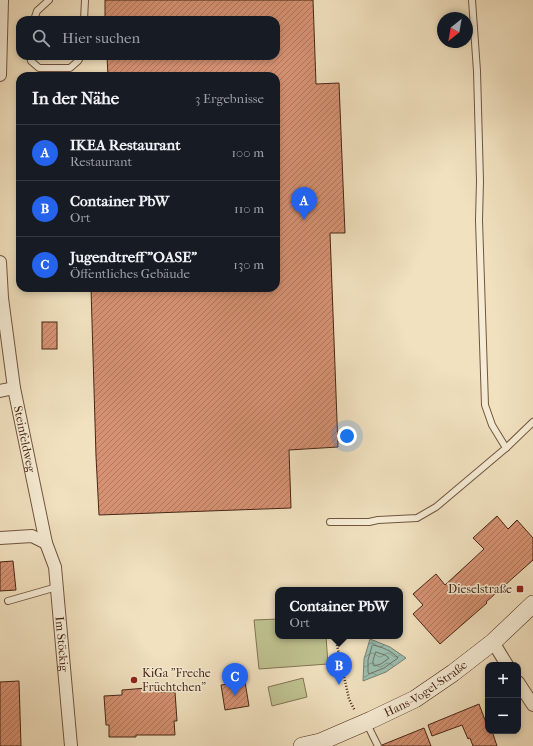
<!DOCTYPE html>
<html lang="de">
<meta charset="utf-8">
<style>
body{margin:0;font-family:"IM FELL French Canon",serif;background:#20242c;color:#f1f3f6}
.controls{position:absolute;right:12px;bottom:12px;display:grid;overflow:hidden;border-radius:8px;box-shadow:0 2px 6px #0003}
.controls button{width:36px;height:36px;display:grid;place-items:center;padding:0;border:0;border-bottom:1px solid #363941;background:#171b24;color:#f1f3f6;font:20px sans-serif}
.compass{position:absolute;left:437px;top:12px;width:36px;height:36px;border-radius:50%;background:#171b24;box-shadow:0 2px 6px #0003;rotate:211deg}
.you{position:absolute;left:347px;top:436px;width:14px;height:14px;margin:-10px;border:3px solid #fff;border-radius:50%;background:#1a73e8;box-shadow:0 0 0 6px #1a73e833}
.badge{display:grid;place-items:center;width:26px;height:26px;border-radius:50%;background:#2563eb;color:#fff;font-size:13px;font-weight:700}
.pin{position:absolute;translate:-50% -33px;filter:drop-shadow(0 1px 2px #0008)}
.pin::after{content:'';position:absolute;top:21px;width:14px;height:12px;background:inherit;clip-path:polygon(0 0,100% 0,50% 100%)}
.popup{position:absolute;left:275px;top:587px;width:128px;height:52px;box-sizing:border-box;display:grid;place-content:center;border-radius:8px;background:#171b24;filter:drop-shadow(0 1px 3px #0005);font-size:13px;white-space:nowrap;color:#9ea1a6}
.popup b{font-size:15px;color:#f1f3f6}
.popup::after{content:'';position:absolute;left:50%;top:100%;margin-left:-8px;border:8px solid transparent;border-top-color:#171b24}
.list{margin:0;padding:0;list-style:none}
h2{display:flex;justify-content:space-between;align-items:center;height:52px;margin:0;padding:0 16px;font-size:17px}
h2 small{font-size:13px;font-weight:400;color:#9ea1a6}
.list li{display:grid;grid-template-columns:26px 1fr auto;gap:12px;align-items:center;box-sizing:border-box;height:56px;padding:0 16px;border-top:1px solid #363941}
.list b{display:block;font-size:15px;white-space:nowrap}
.list p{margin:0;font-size:13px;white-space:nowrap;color:#9ea1a6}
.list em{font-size:13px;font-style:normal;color:#9ea1a6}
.icon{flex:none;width:22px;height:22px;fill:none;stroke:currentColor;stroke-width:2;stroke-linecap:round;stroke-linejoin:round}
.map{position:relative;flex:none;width:533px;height:746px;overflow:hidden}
.search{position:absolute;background:#171b24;box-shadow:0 2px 6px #0003;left:16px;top:16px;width:264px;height:44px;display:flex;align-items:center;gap:10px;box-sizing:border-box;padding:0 14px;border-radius:12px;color:#9ea1a6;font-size:15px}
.panel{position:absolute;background:#171b24;box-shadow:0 2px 6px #0003;left:16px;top:72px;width:264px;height:220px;border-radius:12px}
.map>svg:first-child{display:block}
.grass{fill:#bec18f;stroke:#827452}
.water{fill:url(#water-waves);stroke:#798171}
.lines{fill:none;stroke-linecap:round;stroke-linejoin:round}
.shore{stroke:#717262;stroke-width:1}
.building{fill:url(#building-hatch);stroke:#472615}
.service-casing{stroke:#725540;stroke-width:8}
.minor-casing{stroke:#725540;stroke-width:14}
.secondary-casing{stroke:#472615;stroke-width:18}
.path{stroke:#472615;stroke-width:2.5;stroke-dasharray:1 2;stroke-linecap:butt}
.service{stroke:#f6ecd5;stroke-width:6}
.minor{stroke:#f6ecd5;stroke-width:12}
.secondary{stroke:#f6ecd5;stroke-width:17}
.poi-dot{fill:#8f2418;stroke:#f6ecd5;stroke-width:1.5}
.labels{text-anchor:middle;stroke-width:3;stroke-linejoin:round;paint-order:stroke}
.street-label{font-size:12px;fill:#472615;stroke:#f6ecd5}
.poi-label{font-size:12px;fill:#472615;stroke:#f6ecd5;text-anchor:end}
</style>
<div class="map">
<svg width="533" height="746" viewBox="0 0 533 746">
<defs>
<pattern id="water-waves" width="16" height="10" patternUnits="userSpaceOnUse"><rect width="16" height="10" fill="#9bbeaf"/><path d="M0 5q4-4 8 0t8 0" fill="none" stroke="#809a8d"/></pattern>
<pattern id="building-hatch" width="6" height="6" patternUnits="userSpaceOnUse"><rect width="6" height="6" fill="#d69273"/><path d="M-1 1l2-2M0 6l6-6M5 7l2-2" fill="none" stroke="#af775d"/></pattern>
</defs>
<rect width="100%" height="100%" fill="#f1e1bf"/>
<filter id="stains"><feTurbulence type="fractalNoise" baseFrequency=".005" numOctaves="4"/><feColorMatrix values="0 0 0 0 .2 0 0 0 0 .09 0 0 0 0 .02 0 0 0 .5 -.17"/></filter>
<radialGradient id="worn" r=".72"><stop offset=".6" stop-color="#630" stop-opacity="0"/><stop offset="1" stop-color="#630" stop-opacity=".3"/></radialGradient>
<g class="grass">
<polygon points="278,619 278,636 326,636 328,664 259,669 254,620"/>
<polygon points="303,678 307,697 272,706 268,687"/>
</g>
<polygon class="water" points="370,639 390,647 406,658 386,672 363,681 364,659"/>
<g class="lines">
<g class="shore">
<path d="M373,645C382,647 392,651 398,658L384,668L369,674L368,672V660L372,646Z"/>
<polygon points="376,652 385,655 389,658 381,664 374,666 373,665 373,661"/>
</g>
</g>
<g class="building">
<polygon points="105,0 313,0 316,84 339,83 345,233 330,233 338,447 289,450 291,508 99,515 96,456 91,288 276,288 276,76 108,76 107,56 276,56 276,20 105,20"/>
<rect x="42" y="322" width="15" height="27"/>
<polygon points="497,516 508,529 517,520 533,538 533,560 486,602 487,603 440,644 413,614 423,605 413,594 436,574 445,585 470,562 484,549 473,538"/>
<polygon points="13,561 16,590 0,591 0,562"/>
<polygon points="19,681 21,746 0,746 0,682"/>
<polygon points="245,682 249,706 225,710 221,685"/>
<polygon points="159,687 159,692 175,692 177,721 174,721 175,735 136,735 136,737 109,737 109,725 106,725 104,696 122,695 122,690"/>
<polygon points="479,704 488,728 488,731 492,731 497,746 473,746 470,738 468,739 462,725 432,736 428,725"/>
<polygon points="424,728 431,746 382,746 382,745"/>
</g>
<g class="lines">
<defs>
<g id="service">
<polyline points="472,0 477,71 480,181 479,220 485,405 492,425 506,448"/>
<polyline points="34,20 37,11 49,0"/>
<polyline points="84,20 85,0"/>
<polyline points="30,56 31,61 39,68 70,68 78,61 81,56"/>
<polyline points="330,522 369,522 378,520 417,518 436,507 506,448 533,422"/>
<polyline points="8,601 57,587"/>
<polyline points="367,724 378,746"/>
</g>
<g id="minor">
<polyline points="0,75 2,0"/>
<path id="s1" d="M0,262L2,298L14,388L46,543L55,567L71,746"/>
<polyline points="0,391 14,388"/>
<polyline points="0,538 32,536 46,543"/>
<polyline points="493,642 507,665"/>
<polyline points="518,682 533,705"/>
</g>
<g id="secondary">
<path id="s2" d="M302,746L320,742L371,720L415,699L453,673L493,642L533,604"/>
</g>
</defs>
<use href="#service" class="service-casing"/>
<use href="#minor" class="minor-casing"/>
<use href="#secondary" class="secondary-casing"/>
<polyline class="path" points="335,636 349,699 355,711"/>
<use href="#service" class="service"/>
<use href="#minor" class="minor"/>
<use href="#secondary" class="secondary"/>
</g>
<g class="poi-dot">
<rect x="516" y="585" width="8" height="8" rx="2"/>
<circle cx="134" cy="680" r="4"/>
</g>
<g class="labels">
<g class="street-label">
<text dy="4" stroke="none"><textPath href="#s1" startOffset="179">Steinfeldweg</textPath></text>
<text dy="4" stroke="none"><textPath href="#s1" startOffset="388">Im Stöckig</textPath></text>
<text dy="4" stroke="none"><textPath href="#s2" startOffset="137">Hans-Vogel-Straße</textPath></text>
</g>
<g class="poi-label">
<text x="512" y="593">Dieselstraße</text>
<text x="142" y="677" text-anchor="start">KiGa "Freche<tspan x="142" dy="14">Früchtchen"</tspan></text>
</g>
</g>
<rect width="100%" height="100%" filter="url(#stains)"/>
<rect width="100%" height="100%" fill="url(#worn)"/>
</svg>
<div class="controls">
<button>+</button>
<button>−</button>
</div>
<svg class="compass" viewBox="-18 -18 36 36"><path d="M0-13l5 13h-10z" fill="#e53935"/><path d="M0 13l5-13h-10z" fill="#9ea1a6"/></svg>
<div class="you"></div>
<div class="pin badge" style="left:304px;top:220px">A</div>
<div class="pin badge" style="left:339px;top:685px">B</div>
<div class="popup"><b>Container PbW</b>Ort</div>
<div class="pin badge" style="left:235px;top:696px">C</div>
<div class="search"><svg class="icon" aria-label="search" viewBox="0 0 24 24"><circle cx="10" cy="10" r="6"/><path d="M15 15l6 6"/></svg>Hier suchen</div>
<section class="panel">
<h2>In der Nähe<small>3 Ergebnisse</small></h2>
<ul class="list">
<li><span class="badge">A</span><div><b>IKEA Restaurant</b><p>Restaurant</p></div><em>100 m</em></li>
<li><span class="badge">B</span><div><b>Container PbW</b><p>Ort</p></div><em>110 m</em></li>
<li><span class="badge">C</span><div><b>Jugendtreff &quot;OASE&quot;</b><p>Öffentliches Gebäude</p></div><em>130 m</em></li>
</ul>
</section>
</div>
